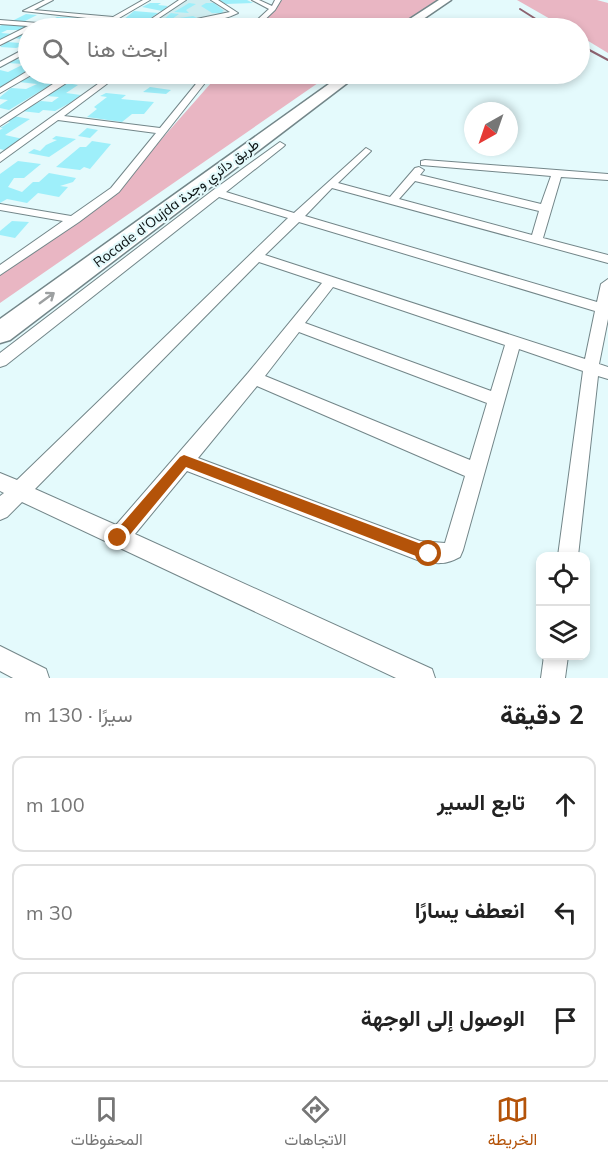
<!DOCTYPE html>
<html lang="ar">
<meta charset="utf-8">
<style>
body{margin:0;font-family:Mulish,Vazirmatn,sans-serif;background:#f2f2f2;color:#222;direction:rtl}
.controls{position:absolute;right:18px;bottom:18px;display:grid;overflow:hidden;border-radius:12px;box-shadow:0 3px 9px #0003}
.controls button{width:54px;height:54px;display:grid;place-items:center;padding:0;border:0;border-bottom:2px solid #e0e0e0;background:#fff;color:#222;font:30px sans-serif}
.compass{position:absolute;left:464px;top:102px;width:54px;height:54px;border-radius:50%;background:#fff;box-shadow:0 3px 9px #0003;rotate:220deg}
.stop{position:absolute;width:18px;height:18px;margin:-14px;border:4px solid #b45309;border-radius:50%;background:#fff}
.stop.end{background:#b45309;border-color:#fff;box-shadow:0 2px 6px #0008}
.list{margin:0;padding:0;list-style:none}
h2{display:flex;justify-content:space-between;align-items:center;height:78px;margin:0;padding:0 24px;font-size:26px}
h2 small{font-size:20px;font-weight:400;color:#767676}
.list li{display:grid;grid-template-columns:39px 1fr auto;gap:18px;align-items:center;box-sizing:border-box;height:96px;margin:0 12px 12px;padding:0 12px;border:2px solid #e0e0e0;border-radius:12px}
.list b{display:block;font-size:22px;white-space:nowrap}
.list em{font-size:20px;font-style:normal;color:#767676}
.icon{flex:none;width:33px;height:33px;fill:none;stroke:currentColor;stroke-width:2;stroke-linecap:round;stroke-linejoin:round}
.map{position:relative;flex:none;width:608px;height:678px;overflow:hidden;direction:ltr}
.search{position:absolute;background:#fff;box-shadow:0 3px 9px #0003;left:18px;right:18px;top:18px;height:66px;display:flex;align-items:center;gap:15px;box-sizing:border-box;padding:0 21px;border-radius:33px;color:#767676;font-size:22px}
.sheet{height:402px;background:#fff}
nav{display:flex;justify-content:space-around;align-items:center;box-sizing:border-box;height:84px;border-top:2px solid #e0e0e0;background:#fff;font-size:16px;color:#767676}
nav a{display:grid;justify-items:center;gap:3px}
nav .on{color:#b45309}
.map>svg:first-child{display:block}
.built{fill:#cfedf0}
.green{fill:#e9b6c3}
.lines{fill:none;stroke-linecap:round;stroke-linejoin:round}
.stream{stroke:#8d6370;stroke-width:2}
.building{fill:#9eeffa}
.street-casing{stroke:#738689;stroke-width:2}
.highway-casing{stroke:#738689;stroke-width:3}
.street{fill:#fff;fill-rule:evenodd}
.highway{fill:#fff;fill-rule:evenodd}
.oneway{stroke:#9da0a1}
.route{fill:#b45309}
.labels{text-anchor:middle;stroke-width:4.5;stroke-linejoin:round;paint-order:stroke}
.far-street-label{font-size:14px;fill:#0b1213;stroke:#e4fafc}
</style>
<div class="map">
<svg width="608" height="678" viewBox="0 0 608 678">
<rect width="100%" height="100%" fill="#e4fafc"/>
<polygon class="built" points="185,0 214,0 229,13 183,22 154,20"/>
<g class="green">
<polygon points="282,0 437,0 395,28 259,28"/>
<polygon points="517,0 597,0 608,3 608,53 580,36 580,28 566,28"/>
<polygon points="219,74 331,74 0,303 0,272 115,192"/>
</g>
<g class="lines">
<g class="stream">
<polyline points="520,9 550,28"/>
<polyline points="580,45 608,60"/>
</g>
</g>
<g class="building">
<polygon points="219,0 247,0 253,3 226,4"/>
<polygon points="150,3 161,3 158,5 168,6 162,11 142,7"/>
<polygon points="189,3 196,4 186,10 189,13 174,12"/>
<polygon points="206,3 214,3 224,11 222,11 224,13 212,13 201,6"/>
<polygon points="134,11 158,13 142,24 129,23 133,20 123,20"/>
<polygon points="171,13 179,14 172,19 193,16 197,18 178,22 162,21"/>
<polygon points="26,14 37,15 23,22 10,22"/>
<polygon points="57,17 82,18 69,26 43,24"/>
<polygon points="87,19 112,21 97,28 82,27 90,24 80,23"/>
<polygon points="211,21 222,28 191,28 186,25"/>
<polygon points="4,24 27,26 21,30 7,30 1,33 14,34 0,41 0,26"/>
<polygon points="28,31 28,44 16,48 0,47 7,42 20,43 27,40 14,38"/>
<polygon points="15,59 28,61 28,71 0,87 0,70 8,72 24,64 7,63"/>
<polygon points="36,74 66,74 57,81 9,110 0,108 0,105 8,100 0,99 0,97 11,88 26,89 37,84 19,82"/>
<polygon points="125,74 135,76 138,74 188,74 175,84 144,81 146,79 141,79 139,81 126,80 123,78 126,77 120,76"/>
<polygon points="67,83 78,85 66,93 81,95 68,104 55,111 43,110 39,113 21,111 41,101 52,102 59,97 46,96 56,87"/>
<polygon points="150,87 171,90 166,94 143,92"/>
<polygon points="106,93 126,95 121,99 154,102 144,114 132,114 122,122 87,117 97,109 94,107 107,97 100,96"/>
<polygon points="13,116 30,119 5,135 23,139 4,150 0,149 0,130 3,128 0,128 10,122 4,121"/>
<polygon points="87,128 98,130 90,138 78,136"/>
<polygon points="56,136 76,139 49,157 28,153 34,149 40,151 46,145 57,140 52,139"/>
<polygon points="92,141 111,144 90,169 84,167 80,170 56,167 80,147 86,147"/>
<polygon points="18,161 41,164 24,178 14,178 8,187 22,192 33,182 39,182 49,173 76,178 73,182 60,186 68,187 59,197 38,193 27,203 7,199 0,203 0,174"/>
<polygon points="12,221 29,222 15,238 0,235 0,231"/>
</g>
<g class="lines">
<defs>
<g id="street">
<polygon points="45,0 53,0 34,10 113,17 143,0 150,0 114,21 23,11"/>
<path d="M179,0H186L156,20L182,22L230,12L211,0H218L238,13C214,25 182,24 155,24C148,24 145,29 138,28Z"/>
<polygon points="252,0 259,0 272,6 275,0 281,0 275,10 256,28 250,28 251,26 223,28 256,21 269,9"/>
<polygon points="0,20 76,26 79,28 28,28 28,31 0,45 0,40 28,26 0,24"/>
<polygon points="28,47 28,52 0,67 0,62"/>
<polygon points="26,72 33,74 0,93 0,88"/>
<polygon points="68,74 108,76 112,74 120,74 64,116 160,128 204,74 212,74 119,192 79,222 0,275 0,265 63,221 0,210 0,204 71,216 111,188 156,133 58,120 0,162 0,154 102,81 74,78 0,126 0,119"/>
<path d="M280,142L285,145L283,147L226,192L294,213L366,148L371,151L369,153L338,183L390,197L415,168L419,167L424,170L420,175L541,204L551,176L421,165V161L425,160L608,174V180L561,177L543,238L608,255V263L332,188L305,216L597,302L601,284L608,279V319L599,364L608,367V379L598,376L578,556H558L583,371L519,349L463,550L460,557C445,565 437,564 420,561L187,471L135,534L432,669L435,678H396L22,502L7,517L0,520V496L4,493L0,491V473L17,480L288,218L219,197L6,365L0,367V353L212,191ZM415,181L539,211L532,235L399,199ZM299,222L595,311L585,359L265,255ZM259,262L322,283L248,373L116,525L35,489ZM333,287L505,345L491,391L305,323ZM299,332L487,403L470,460L265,376ZM257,386L465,476L445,543L420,541L198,458Z"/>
<polygon points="0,646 46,669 49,678 13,678 0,671"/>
<polygon points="544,656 568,656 565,678 541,678"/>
</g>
<g id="highway">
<polygon points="439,0 451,0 410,28 396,28"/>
<polygon points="343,74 359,74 10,340 0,343 0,319"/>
</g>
</defs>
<use href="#street" class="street-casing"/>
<use href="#highway" class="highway-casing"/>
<use href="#street" class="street"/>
<use href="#highway" class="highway"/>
</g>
<defs><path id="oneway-shaft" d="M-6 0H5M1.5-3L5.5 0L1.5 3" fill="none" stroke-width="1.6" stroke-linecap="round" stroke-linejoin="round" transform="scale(1.5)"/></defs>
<use class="oneway" href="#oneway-shaft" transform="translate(47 298) rotate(-36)"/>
<polygon class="route" points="184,455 429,547 434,549 435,554 434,559 429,561 186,467 123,543 118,545 114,543 112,538 114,533 180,457"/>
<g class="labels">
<g class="far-street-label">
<text transform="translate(176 203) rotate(-37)" y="5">Rocade d'Oujda طريق دائري وجدة</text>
</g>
</g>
</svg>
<div class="controls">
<button><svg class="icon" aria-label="locate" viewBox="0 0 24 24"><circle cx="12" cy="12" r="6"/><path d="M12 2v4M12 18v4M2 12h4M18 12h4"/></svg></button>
<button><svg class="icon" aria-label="layers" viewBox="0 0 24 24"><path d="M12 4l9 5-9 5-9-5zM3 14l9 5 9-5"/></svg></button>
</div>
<svg class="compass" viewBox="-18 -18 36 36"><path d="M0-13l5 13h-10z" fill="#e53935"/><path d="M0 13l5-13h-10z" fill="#767676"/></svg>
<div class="stop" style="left:429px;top:554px"></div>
<div class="stop end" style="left:118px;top:538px"></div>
<div class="search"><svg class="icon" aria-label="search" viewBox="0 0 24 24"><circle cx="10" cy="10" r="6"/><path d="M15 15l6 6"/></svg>ابحث هنا</div>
</div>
<section class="sheet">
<h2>2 دقيقة<small>سيرًا · 130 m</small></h2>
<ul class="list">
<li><svg class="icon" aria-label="ahead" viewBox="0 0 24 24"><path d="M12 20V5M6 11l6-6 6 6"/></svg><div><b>تابع السير</b></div><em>100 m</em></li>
<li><svg class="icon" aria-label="left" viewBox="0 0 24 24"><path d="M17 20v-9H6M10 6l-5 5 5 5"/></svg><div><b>انعطف يسارًا</b></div><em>30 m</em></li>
<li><svg class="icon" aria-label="arrive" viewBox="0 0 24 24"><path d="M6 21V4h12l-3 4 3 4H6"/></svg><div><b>الوصول إلى الوجهة</b></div></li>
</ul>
</section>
<nav>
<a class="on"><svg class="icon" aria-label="map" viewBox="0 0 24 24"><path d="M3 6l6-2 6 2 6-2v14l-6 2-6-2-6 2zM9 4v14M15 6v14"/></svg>الخريطة</a>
<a><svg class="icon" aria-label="directions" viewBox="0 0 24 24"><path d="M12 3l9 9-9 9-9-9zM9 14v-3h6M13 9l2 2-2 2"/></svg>الاتجاهات</a>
<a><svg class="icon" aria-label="saved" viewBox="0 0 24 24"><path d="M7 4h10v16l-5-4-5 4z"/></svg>المحفوظات</a>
</nav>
